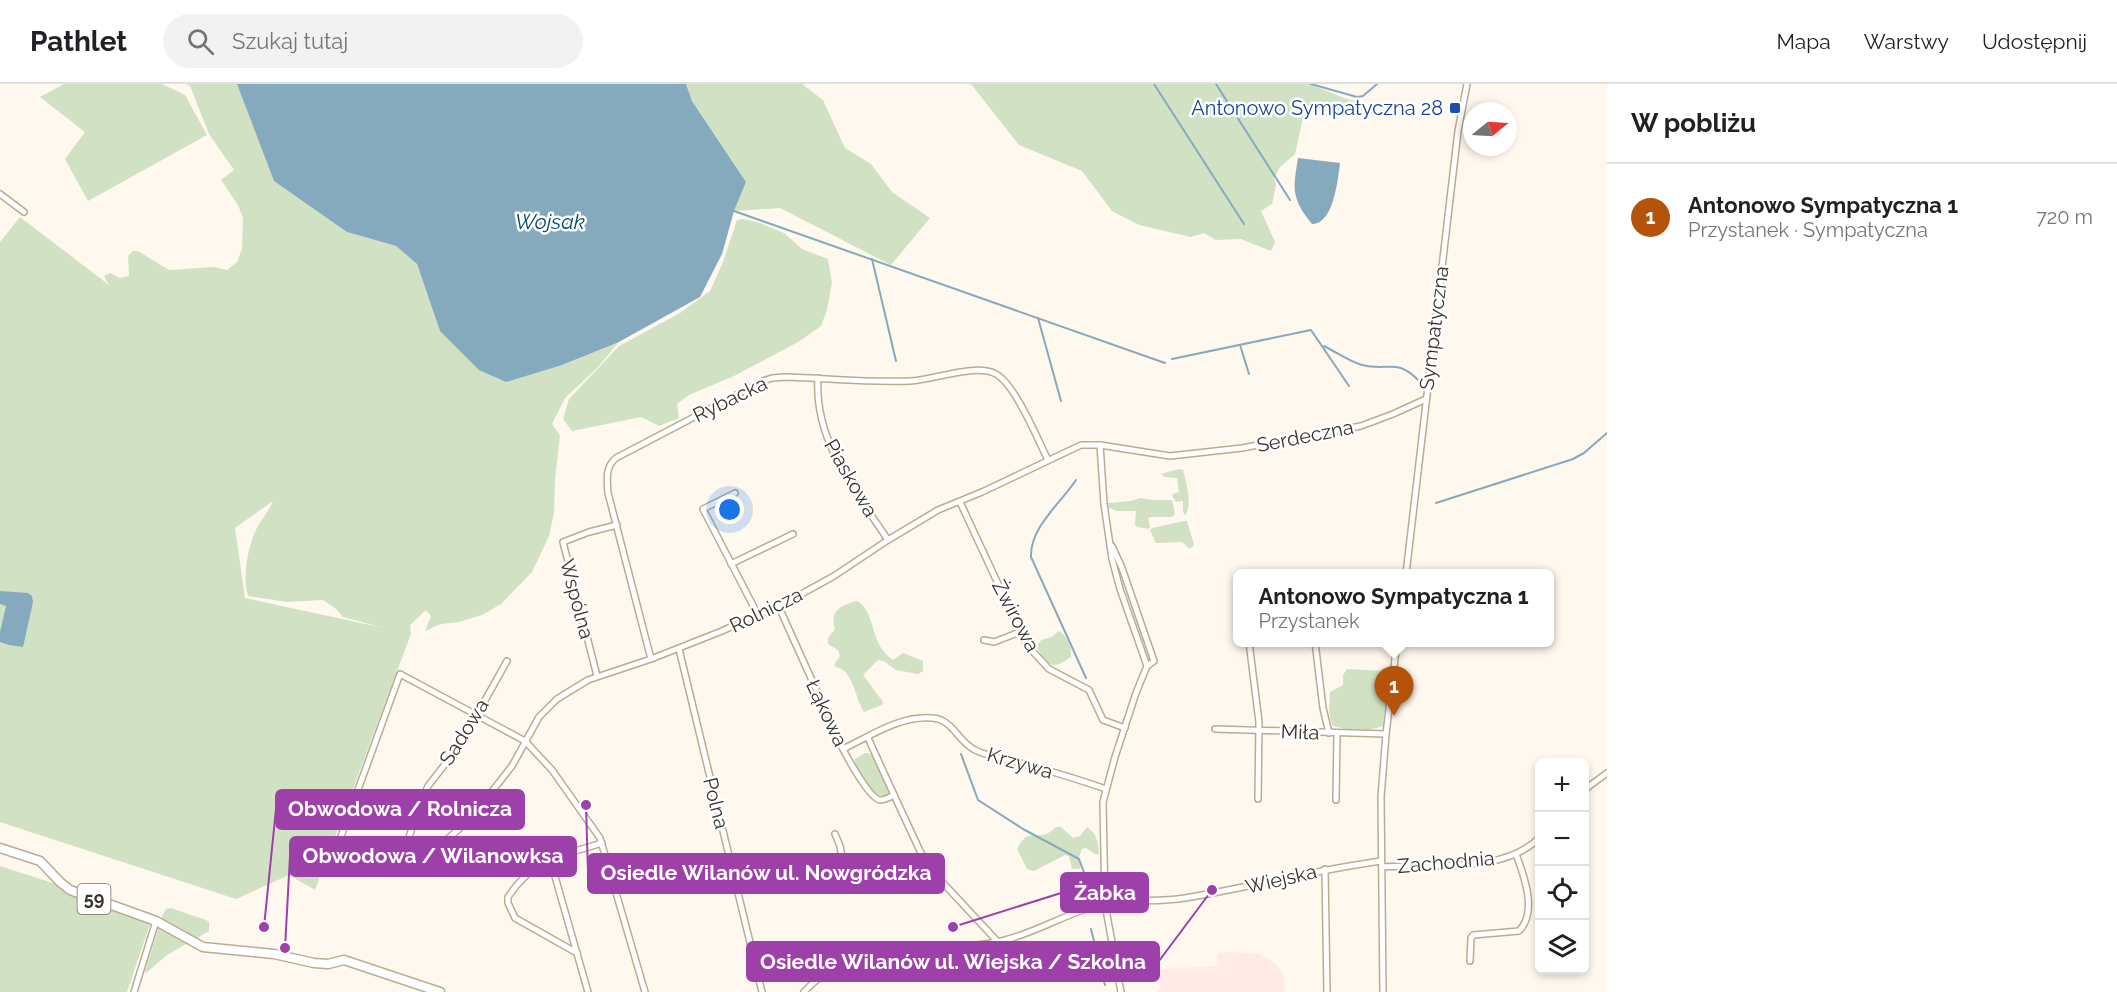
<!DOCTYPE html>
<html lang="pl">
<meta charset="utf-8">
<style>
body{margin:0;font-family:Raleway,sans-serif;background:#f2f2f2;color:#202124}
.controls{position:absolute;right:18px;bottom:18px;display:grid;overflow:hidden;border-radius:9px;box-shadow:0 3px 9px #0003}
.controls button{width:54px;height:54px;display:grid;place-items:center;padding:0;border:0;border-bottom:2px solid #e0e0e0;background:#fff;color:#202124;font:30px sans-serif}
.compass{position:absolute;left:1463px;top:18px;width:54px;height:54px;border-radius:50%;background:#fff;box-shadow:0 3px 9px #0003;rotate:72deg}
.you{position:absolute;left:730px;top:426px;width:21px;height:21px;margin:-15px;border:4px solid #fff;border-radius:50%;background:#1a73e8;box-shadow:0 0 0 9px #1a73e833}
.badge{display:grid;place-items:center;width:39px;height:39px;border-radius:50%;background:#b45309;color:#fff;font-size:20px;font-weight:700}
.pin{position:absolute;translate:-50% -50px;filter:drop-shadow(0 2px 3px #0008)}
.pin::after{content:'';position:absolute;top:32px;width:21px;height:18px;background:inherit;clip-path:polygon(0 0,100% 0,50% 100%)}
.popup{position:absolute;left:1233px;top:485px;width:321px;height:78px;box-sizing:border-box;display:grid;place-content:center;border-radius:9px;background:#fff;filter:drop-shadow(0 2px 4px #0005);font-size:20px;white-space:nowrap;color:#757577}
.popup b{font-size:22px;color:#202124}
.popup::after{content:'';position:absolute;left:50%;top:100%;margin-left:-12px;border:12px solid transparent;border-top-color:#fff}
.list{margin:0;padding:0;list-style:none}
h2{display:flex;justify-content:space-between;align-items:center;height:78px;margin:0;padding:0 24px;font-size:26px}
h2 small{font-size:20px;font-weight:400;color:#757577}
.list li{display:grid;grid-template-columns:39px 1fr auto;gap:18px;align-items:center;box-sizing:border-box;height:108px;padding:0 24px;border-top:2px solid #e0e0e0}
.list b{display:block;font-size:22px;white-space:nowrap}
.list p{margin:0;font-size:20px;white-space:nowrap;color:#757577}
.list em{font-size:20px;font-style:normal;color:#757577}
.icon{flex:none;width:33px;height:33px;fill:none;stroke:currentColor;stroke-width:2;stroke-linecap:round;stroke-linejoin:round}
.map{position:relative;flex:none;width:1607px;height:908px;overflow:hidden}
header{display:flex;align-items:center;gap:36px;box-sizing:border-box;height:84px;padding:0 30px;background:#fff;border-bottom:2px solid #e0e0e0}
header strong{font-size:28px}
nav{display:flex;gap:33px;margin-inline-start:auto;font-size:21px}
.search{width:420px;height:54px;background:#f2f2f2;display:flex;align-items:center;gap:15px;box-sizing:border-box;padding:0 21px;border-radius:33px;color:#757577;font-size:22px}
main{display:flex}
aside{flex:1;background:#fff}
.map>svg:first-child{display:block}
.education{fill:#ffeae5}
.green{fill:#d1e2c4;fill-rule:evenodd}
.water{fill:#86aabd}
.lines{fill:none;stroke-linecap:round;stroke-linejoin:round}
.stream{stroke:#86aabd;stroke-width:2}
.street-casing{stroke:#baac92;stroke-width:8}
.primary-casing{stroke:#baac92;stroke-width:11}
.street{stroke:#fff;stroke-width:5}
.primary{stroke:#fff;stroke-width:8}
.transit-dot{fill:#1a4fb4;stroke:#fff;stroke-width:2}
.labels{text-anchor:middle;stroke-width:5;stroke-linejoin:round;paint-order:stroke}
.shield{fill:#fff;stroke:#75716a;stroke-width:1.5}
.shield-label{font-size:18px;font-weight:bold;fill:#3a342a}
.transit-label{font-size:20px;fill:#164399;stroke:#fff;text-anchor:end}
.street-label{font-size:20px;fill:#3a342a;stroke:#fff}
.water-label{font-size:21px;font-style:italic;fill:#044d69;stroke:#fff}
.leader{fill:none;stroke:#9d40aa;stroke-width:2}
.callout-dot{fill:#9d40aa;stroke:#fff;stroke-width:2}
.callout{fill:#9d40aa;stroke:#9d40aa;stroke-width:2}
.callout-label{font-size:21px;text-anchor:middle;font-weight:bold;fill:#fff}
</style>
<header>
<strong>Pathlet</strong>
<div class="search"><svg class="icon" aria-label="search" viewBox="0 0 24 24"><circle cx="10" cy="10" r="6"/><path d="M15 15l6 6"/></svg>Szukaj tutaj</div>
<nav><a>Mapa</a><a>Warstwy</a><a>Udostępnij</a></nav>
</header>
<main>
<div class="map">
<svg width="1607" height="908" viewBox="0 0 1607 908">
<rect width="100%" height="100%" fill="#fef8ee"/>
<polygon class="education" points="1235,868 1259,870 1273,877 1283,890 1285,908 1156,908 1160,905 1159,885 1218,882 1218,869"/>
<g class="green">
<polygon points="64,0 162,0 185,11 207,51 88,117 65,75 85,48 40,13"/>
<path d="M186,0H237L250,32L347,148L396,162L417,180L440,247L562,281L618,259L598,283L565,314L552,340L560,351L555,395L554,429L549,452L532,488L501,520L482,531L459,538L441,540L425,547L431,532L426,526L410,541L411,550L315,806L289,791L236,815L0,738V158L20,133L109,201L104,192L110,189L120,194L129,192L128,172L133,167H138L169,186L214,183L227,186L237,178L242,165L243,134L238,121L221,96L234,86L209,50L190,2ZM273,417C269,426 263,434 258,442C248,460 242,492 248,512L287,518L323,516L336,525L343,533L384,544L245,514L235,444Z"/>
<polygon points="686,0 802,0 823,16 845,64 871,80 892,108 930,134 891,181 780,124 734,127 746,98 692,17"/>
<polygon points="971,0 1310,0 1346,15 1360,18 1364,30 1311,23 1304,29 1295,70 1280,83 1274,94 1276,101 1272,120 1261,127 1275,158 1271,167 1241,155 1216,156 1204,149 1191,153 1139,141 1112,127 1082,87 1019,61"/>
<polygon points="743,135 757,138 784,149 802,165 828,175 832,199 827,226 821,242 798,258 734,292 689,311 677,320 679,334 659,342 641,333 572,347 563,335 569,315 619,262 680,229 710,207 723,178 737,136"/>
<path d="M1179,385L1183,386C1186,398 1193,421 1185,431L1183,428V417L1176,418L1172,412L1173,410L1179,408L1177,394L1165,393L1161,390Z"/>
<polygon points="1140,414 1153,416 1172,416 1175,430 1172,433 1150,433 1148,435 1150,442 1149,445 1137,443 1135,441 1136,427 1116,427 1108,423 1108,419 1131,417"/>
<polygon points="1184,437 1187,437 1194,461 1190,465 1182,458 1156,459 1150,446 1152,444"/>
<path d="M857,517C877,528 868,559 893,576L903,569L923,577V587L918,590L896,586L884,577L878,576L863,591L883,618L882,621L864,628C856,616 854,594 843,586C840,584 837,584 834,581L840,572L838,566L828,560V554L835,545C829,526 842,521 857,517Z"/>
<path d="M1060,547C1067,553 1072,563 1071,573C1052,586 1050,583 1037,564C1039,553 1046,556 1053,552C1055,550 1057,548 1060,547Z"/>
<path d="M1347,585L1387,587L1389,590L1383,642C1369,648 1345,647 1332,641L1329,628L1330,608L1343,601V591Z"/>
<polygon points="865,669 869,669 874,674 889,706 888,710 883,712 874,710 855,681 855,675"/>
<path d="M1056,743H1061L1073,754L1080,752L1087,743C1096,749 1099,758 1099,770H1095L1086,764L1082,765L1079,773L1082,782L1079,785H1072L1069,772L1065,771L1034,787L1027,785L1017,765C1028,743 1035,756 1048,749C1051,748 1053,745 1056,743Z"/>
<polygon points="0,782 153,831 127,908 0,908"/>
<polygon points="171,824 206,836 209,838 209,847 167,871 146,889 145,887 163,830 166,825"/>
</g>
<g class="water">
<polygon points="237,0 686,0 692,17 746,98 734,127 722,170 700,213 617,259 562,281 506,298 479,286 440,247 417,180 396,162 347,148 274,97"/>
<path d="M1298,74L1340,79C1338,96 1333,141 1312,140C1291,114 1293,105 1298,74Z"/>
<polygon points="0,507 28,509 32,512 33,518 23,563 9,561 0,558 0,548 6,522 0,520"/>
</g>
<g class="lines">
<g class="stream">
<polyline points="1154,0 1244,140"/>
<polyline points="1216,0 1290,116"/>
<polyline points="1311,0 1357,13 1363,12 1377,0"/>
<polyline points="734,127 1165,279"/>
<polyline points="872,175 896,277"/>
<polyline points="1038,234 1061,317"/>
<polyline points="1240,261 1249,290"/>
<path d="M1324,262C1336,268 1349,277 1362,281C1389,288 1396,273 1419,297"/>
<polyline points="1172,275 1311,246 1349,302"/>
<path d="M1076,396C1061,419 1030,443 1031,473L1086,594"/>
<polyline points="1436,419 1573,375 1584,369 1607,349"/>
<polyline points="961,670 978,716 1023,745 1079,775 1094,815"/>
<polyline points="1091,845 1105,901"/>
</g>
<defs>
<g id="street">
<polyline points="0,110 24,128"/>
<path d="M818,294C814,357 855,406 888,456"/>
<polyline points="1100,361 1104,420 1112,475 1120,505 1147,582"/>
<polyline points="735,409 703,425 758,531"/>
<polyline points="960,418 1026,560 1049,585 1089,606 1103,636 1125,644"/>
<polyline points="1112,462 1122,484 1154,577 1147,582 1136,609 1115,673 1103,718 1105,820 1121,908"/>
<polyline points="731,480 793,450"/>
<polyline points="1406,490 1458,47 1467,0"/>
<path d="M778,521L843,665C848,675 870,715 880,716C885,716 890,713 894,711L920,767L931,786L998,858"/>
<polyline points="984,556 994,558 1020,548"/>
<polyline points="1249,558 1259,638 1258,715"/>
<polyline points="1315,558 1323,624 1329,649"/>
<polyline points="679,565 762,908"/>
<path d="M651,575L608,409C607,396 605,383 616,374L763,297L772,294L785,293C826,294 869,299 910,297C934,296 975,279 996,290C1015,300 1038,356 1048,376"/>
<polyline points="507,577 460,661 428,702 418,725 404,769 405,779 409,787 458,746 482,720 512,682 539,633 557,615 588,596 651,575 722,547 796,513 834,492 888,456 938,426 982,408 1081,361 1100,361 1170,372 1242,364 1361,342 1393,330 1426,315"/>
<polyline points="597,592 563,458 589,448 617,441"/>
<polyline points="1215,645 1386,650"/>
<polyline points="868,654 894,711"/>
<path d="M843,665C870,652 901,631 932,634C953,635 958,658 975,666C993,675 1016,677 1036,683C1060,690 1083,697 1106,705"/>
<polyline points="1584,706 1607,689"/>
<polyline points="1336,716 1337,649"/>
<polyline points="835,750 840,762 847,804 851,806 927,797 937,794"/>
<polyline points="550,775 588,908"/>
<polyline points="405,778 397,778 339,758 400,590 525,657 552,686 600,754 645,908"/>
<path d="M1382,783C1430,779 1504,791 1540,753"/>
<polyline points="1325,785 1327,908"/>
<polyline points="577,869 515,834 508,819 508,813 516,802 539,778 602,759"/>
<path d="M1470,877L1471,854L1473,851L1519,847C1538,828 1524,792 1516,770"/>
<polyline points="134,908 156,837"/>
<path d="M804,908C850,856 935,870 997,858C1032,851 1064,830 1099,821C1127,814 1157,819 1185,814C1251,803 1315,786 1381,777"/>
<polyline points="1383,908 1381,713 1386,650 1397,558"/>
</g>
<polyline id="primary" points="0,764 40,777 60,798 70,806 156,837 203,863 274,870 314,879 328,880 344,876 440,908"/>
</defs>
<use href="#street" class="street-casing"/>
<use href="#primary" class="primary-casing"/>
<use href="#street" class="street"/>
<use href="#primary" class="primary"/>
</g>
<rect class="transit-dot" x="1449" y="18" width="12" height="12" rx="3"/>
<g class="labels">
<rect class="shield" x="77.5" y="800" width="33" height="30" rx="4.5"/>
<g class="shield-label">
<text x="94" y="821">59</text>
</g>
<g class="transit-label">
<text x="1443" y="31">Antonowo Sympatyczna 28</text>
</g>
<g class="street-label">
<text transform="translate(1434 244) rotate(-83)" y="7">Sympatyczna</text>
<text transform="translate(730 315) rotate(-26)" y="7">Rybacka</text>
<text transform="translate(1305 352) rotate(-11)" y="7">Serdeczna</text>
<text transform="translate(851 394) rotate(60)" y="7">Piaskowa</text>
<text transform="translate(577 515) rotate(75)" y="7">Wspólna</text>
<text transform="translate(766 526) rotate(-26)" y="7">Rolnicza</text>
<text transform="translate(1016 532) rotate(62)" y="7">Żwirowa</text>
<text transform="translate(827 629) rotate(65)" y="7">Łąkowa</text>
<text transform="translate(464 648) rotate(-58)" y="7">Sadowa</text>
<text transform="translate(1300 648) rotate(2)" y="7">Miła</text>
<text transform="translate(1020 679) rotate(16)" y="7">Krzywa</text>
<text transform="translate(716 719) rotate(76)" y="7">Polna</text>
<text transform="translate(1446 778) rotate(-5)" y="7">Zachodnia</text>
<text transform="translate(1281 795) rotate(-13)" y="7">Wiejska</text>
</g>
<g class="water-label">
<text x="550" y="145">Wojsak</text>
</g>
</g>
<path class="leader" d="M264 843L276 725M285 864L290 772M586 721L588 789M953 843L1061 809M1212 806L1159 877"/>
<g class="callout-dot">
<circle cx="264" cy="843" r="6"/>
<circle cx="285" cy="864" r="6"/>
<circle cx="586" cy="721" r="6"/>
<circle cx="953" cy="843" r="6"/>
<circle cx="1212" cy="806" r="6"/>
</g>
<g class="callout">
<rect x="276" y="706" width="248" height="39" rx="6"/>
<rect x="290" y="753" width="286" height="39" rx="6"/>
<rect x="588" y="770" width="356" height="39" rx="6"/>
<rect x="1061" y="789" width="87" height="39" rx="6"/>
<rect x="747" y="858" width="412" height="39" rx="6"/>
</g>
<g class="callout-label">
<text x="400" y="732">Obwodowa / Rolnicza</text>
<text x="433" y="779">Obwodowa / Wilanowksa</text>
<text x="766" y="796">Osiedle Wilanów ul. Nowgródzka</text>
<text x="1105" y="816">Żabka</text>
<text x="953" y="885">Osiedle Wilanów ul. Wiejska / Szkolna</text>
</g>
</svg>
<div class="controls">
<button>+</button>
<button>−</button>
<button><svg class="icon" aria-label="locate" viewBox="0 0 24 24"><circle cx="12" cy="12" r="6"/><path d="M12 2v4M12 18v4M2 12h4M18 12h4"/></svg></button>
<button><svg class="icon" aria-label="layers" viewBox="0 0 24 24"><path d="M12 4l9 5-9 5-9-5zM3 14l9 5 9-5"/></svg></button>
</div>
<svg class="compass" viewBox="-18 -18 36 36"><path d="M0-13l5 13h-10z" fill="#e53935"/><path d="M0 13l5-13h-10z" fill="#757577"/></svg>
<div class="you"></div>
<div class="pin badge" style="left:1394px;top:632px">1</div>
<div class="popup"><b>Antonowo Sympatyczna 1</b>Przystanek</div>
</div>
<aside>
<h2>W pobliżu<small></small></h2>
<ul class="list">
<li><span class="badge">1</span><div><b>Antonowo Sympatyczna 1</b><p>Przystanek · Sympatyczna</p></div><em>720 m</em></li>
</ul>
</aside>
</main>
